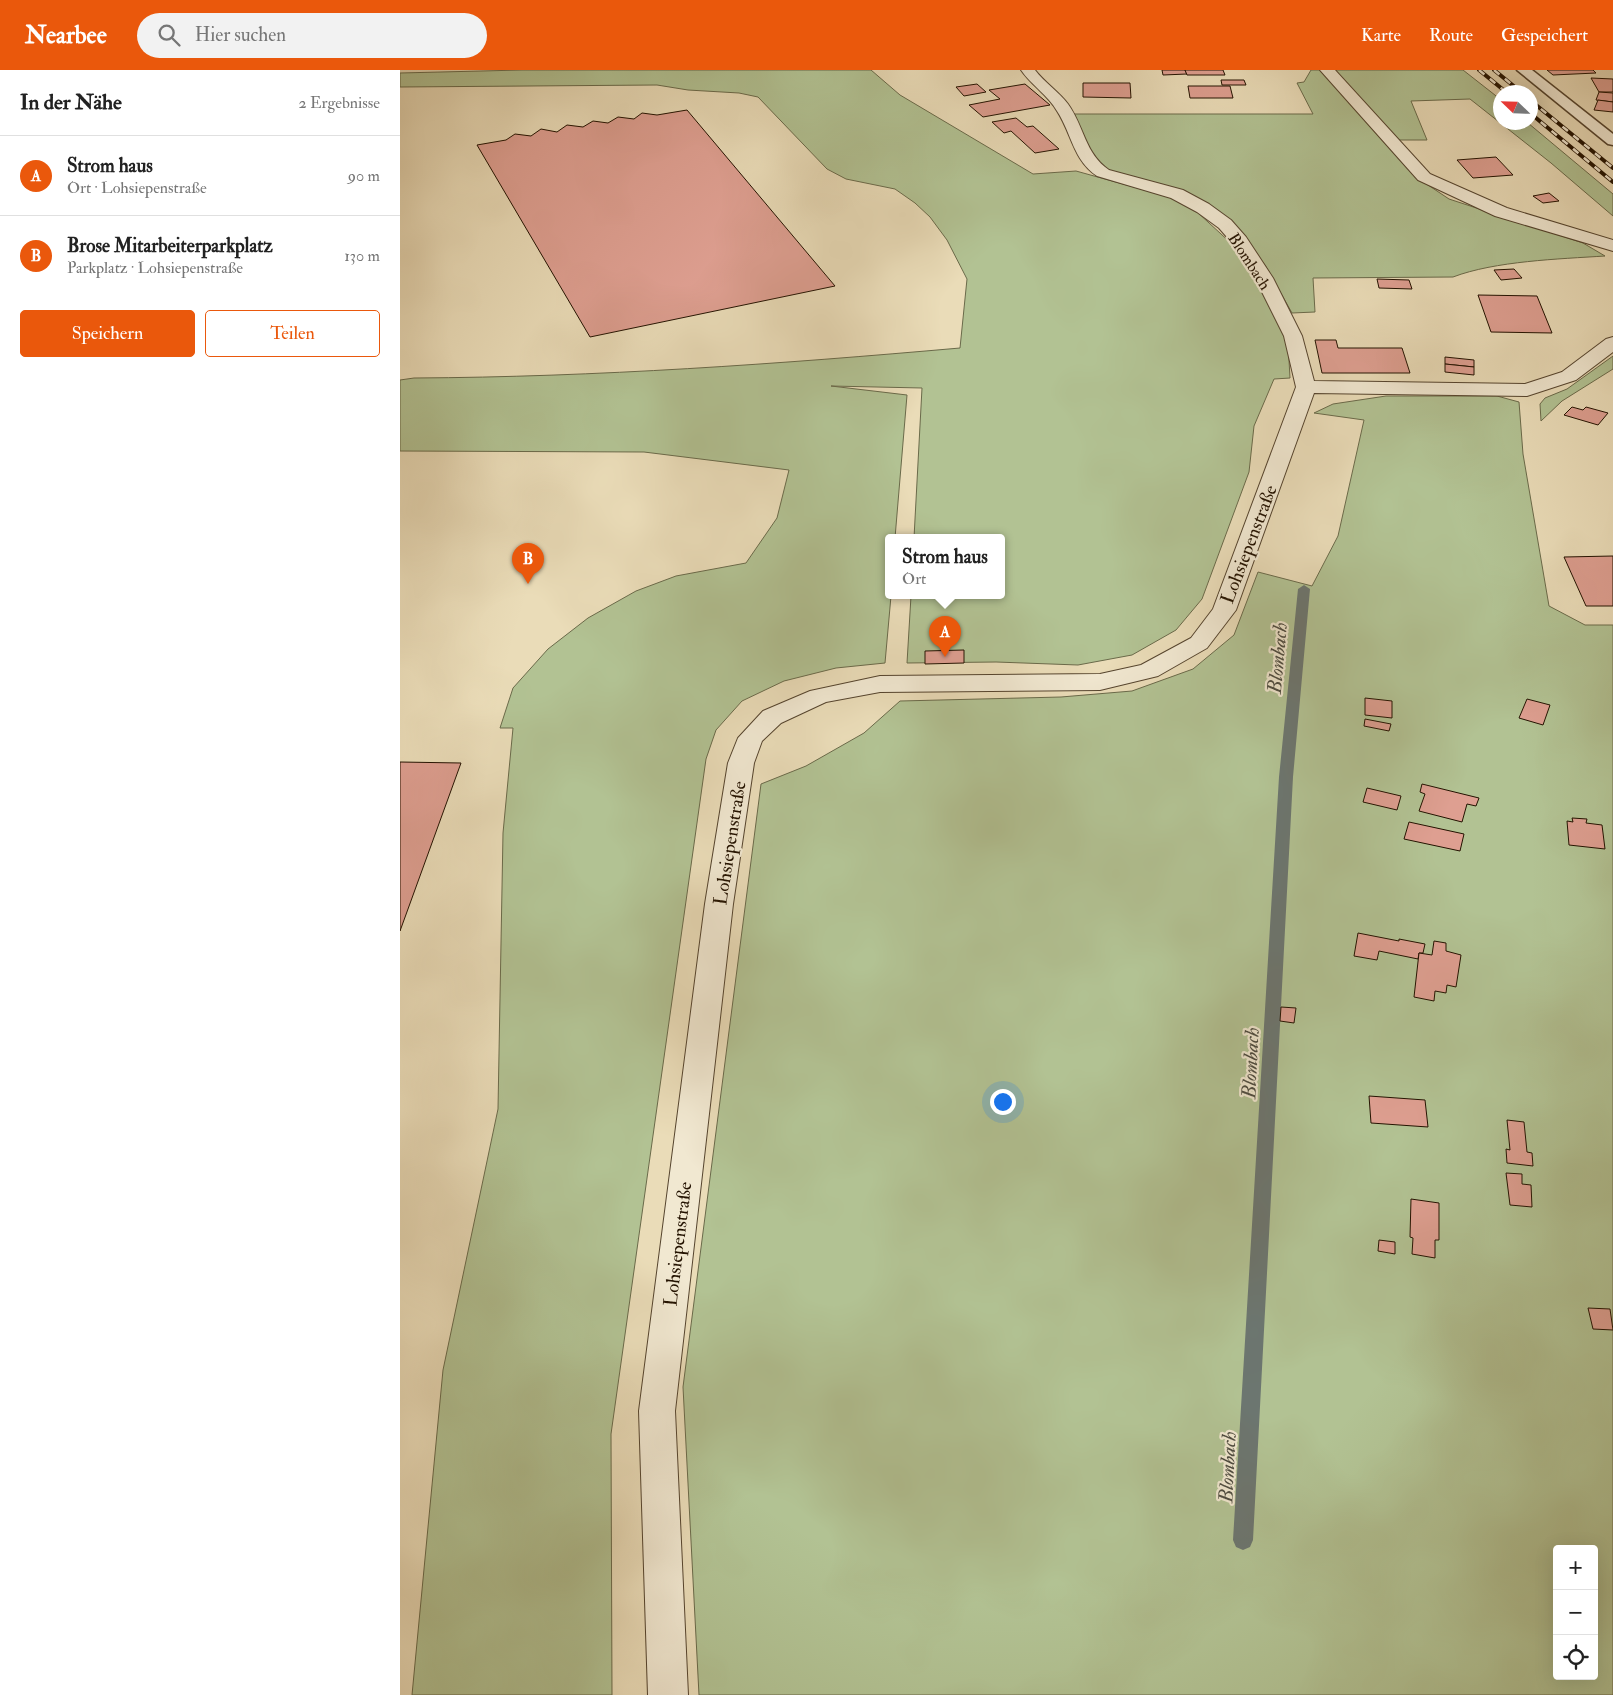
<!DOCTYPE html>
<html lang="de">
<meta charset="utf-8">
<style>
body{margin:0;font-family:"IM FELL Double Pica",serif;background:#f2f2f2;color:#222}
.controls{position:absolute;right:15px;bottom:15px;display:grid;overflow:hidden;border-radius:5px;box-shadow:0 5px 20px #0002}
.controls button{width:45px;height:45px;display:grid;place-items:center;padding:0;border:0;border-bottom:1px solid #e0e0e0;background:#fff;color:#222;font:25px sans-serif}
.compass{position:absolute;left:1093px;top:15px;width:45px;height:45px;border-radius:50%;background:#fff;box-shadow:0 5px 20px #0002;rotate:293deg}
.you{position:absolute;left:602px;top:1031px;width:18px;height:18px;margin:-12px;border:4px solid #fff;border-radius:50%;background:#1a73e8;box-shadow:0 0 0 8px #1a73e833}
.badge{display:grid;place-items:center;width:32px;height:32px;border-radius:50%;background:#ea580c;color:#fff;font-size:16px;font-weight:700}
.pin{position:absolute;translate:-50% -41px;filter:drop-shadow(0 1px 2px #0008)}
.pin::after{content:'';position:absolute;top:26px;width:18px;height:15px;background:inherit;clip-path:polygon(0 0,100% 0,50% 100%)}
.popup{position:absolute;left:485px;top:464px;width:120px;height:65px;box-sizing:border-box;display:grid;place-content:center;border-radius:5px;background:#fff;filter:drop-shadow(0 1px 4px #0005);font-size:16px;white-space:nowrap;color:#767676}
.popup b{font-size:19px;color:#222}
.popup::after{content:'';position:absolute;left:50%;top:100%;margin-left:-10px;border:10px solid transparent;border-top-color:#fff}
.list{margin:0;padding:0;list-style:none}
h2{display:flex;justify-content:space-between;align-items:center;height:65px;margin:0;padding:0 20px;font-size:21px}
h2 small{font-size:16px;font-weight:400;color:#767676}
.list li{display:grid;grid-template-columns:32px 1fr auto;gap:15px;align-items:center;box-sizing:border-box;height:80px;padding:0 20px;border-top:1px solid #e0e0e0}
.list b{display:block;font-size:19px;white-space:nowrap}
.list p{margin:0;font-size:16px;white-space:nowrap;color:#767676}
.list em{font-size:16px;font-style:normal;color:#767676}
.actions{display:flex;gap:10px;padding:15px 20px}
.actions a{flex:1;padding:11px 0;border:1px solid #ea580c;border-radius:5px;text-align:center;font-size:18px;color:#ea580c}
.actions .main{background:#ea580c;color:#fff}
.icon{flex:none;width:28px;height:28px;fill:none;stroke:currentColor;stroke-width:2;stroke-linecap:round;stroke-linejoin:round}
.map{position:relative;flex:none;width:1213px;height:1625px;overflow:hidden}
header{display:flex;align-items:center;gap:30px;box-sizing:border-box;height:70px;padding:0 25px;background:#ea580c;color:#fff}
header strong{font-size:24px}
nav{display:flex;gap:28px;margin-inline-start:auto;font-size:18px}
.search{width:350px;height:45px;background:#f2f2f2;display:flex;align-items:center;gap:12px;box-sizing:border-box;padding:0 18px;border-radius:28px;color:#767676;font-size:19px}
main{display:flex}
aside{flex:1;background:#fff}
.map>svg:first-child{display:block}
.green{fill:#b2c293;stroke:#6a6a4a;fill-rule:evenodd}
.lines{fill:none;stroke-linecap:round;stroke-linejoin:round}
.stream{fill:#6c7670;fill-rule:evenodd}
.building{fill:#de9f91;stroke:#231200}
.service-casing{stroke:#55442e;stroke-width:3}
.minor-casing{stroke:#55442e;stroke-width:2}
.service{fill:#f1e8d1;fill-rule:evenodd}
.minor{fill:#f1e8d1;fill-rule:evenodd}
.rail-casing{stroke:#231200;stroke-width:4}
.rail{stroke:#f1e8d1;stroke-width:2.5;stroke-dasharray:7;stroke-linecap:butt}
.labels{text-anchor:middle;stroke-width:4.5;stroke-linejoin:round;paint-order:stroke}
.far-street-label{font-size:16px;fill:#231200;stroke:#f1e8d1}
.street-label{font-size:19px;fill:#231200;stroke:#f1e8d1}
.water-label{font-size:20px;font-style:italic;fill:#4e4c41;stroke:#f1e8d1}
</style>
<header>
<strong>Nearbee</strong>
<div class="search"><svg class="icon" aria-label="search" viewBox="0 0 24 24"><circle cx="10" cy="10" r="6"/><path d="M15 15l6 6"/></svg>Hier suchen</div>
<nav><a>Karte</a><a>Route</a><a>Gespeichert</a></nav>
</header>
<main>
<aside>
<h2>In der Nähe<small>2 Ergebnisse</small></h2>
<ul class="list">
<li><span class="badge">A</span><div><b>Strom haus</b><p>Ort · Lohsiepenstraße</p></div><em>90 m</em></li>
<li><span class="badge">B</span><div><b>Brose Mitarbeiterparkplatz</b><p>Parkplatz · Lohsiepenstraße</p></div><em>130 m</em></li>
</ul>
<div class="actions"><a class="main">Speichern</a><a>Teilen</a></div>
</aside>
<div class="map">
<svg width="1213" height="1625" viewBox="0 0 1213 1625">
<rect width="100%" height="100%" fill="#eadcb8"/>
<filter id="stains"><feTurbulence type="fractalNoise" baseFrequency=".004" numOctaves="4"/><feColorMatrix values="0 0 0 0 .2 0 0 0 0 .09 0 0 0 0 .02 0 0 0 .5 -.17"/></filter>
<radialGradient id="worn" r=".72"><stop offset=".6" stop-color="#630" stop-opacity="0"/><stop offset="1" stop-color="#630" stop-opacity=".3"/></radialGradient>
<g class="green">
<path d="M122,0H471L500,25L633,104L676,101L770,127L796,141L833,175L857,209L888,272L890,308L874,309L854,356L849,402L802,529L776,560L732,585L678,595L596,592L507,593L511,526H601V468H514L522,318L431,316L507,325L495,468H489V526H491L485,593L436,598L384,611L342,631L316,660L306,689L211,1364L212,1625H12L43,1300L98,1039L103,763L113,658H100L113,618L148,579L188,548L236,521L276,506L346,493L377,448L389,400L244,382L0,381V310L14,308C197,307 379,294 560,278L567,209L547,170L530,147L515,133L495,119L446,109L427,99L358,27L339,23L288,20L257,15L0,17V3Z"/>
<path d="M911,0H1063L1100,29V52L1128,53L1213,124V146L1151,93L1070,29L1011,31L1027,70H998L1016,107L1049,129L1183,173L1205,186C1159,189 1095,191 1053,207L913,208L915,242L892,243L865,195L833,157L817,142L698,97L672,44H913L897,13L904,12Z"/>
<polygon points="1213,286 1213,299 1162,331 1141,351 1140,334 1145,328 1167,319"/>
<path d="M986,326H1097L1119,332L1123,384L1149,536L1185,555H1213V1625H299L283,1317L361,714L406,696L464,663L500,631L661,627L732,621L793,599L834,565L858,502L912,516L938,466L964,350L914,343L933,334ZM1157,1479H1194V1606H1157Z"/>
</g>
<g class="lines">
<polygon class="stream" points="904,515 910,519 893,707 853,1470 850,1477 843,1480 836,1477 833,1470 879,707 898,519"/>
</g>
<g class="building">
<polygon points="762,0 785,0 787,4 763,5"/>
<polygon points="785,0 823,0 825,5 787,5"/>
<polygon points="1147,0 1193,0 1196,3 1153,5"/>
<polygon points="1191,8 1213,9 1213,22 1199,22"/>
<polygon points="821,10 844,10 846,15 822,15"/>
<polygon points="683,13 730,13 731,28 683,27"/>
<polygon points="577,14 586,22 564,26 556,17"/>
<polygon points="625,14 650,35 583,47 569,35 600,29 589,20"/>
<polygon points="788,16 830,16 833,28 790,28"/>
<polygon points="1199,22 1213,23 1213,32 1196,30"/>
<polygon points="1198,30 1213,32 1213,42 1194,40"/>
<polygon points="287,40 435,216 190,267 77,75 106,70 115,64 131,66 141,59 157,62 167,55 183,57 193,51 208,53 218,47 234,49 242,43 257,45"/>
<polygon points="616,48 627,57 633,56 659,79 635,83 611,61 604,63 592,52"/>
<polygon points="1096,87 1113,105 1073,108 1057,90"/>
<polygon points="1149,123 1159,131 1143,133 1133,126"/>
<polygon points="1114,199 1122,208 1101,210 1094,200"/>
<polygon points="977,209 1009,210 1012,219 979,218"/>
<polygon points="1078,225 1137,226 1152,263 1091,262"/>
<polygon points="915,270 936,270 938,278 1002,278 1010,303 922,303"/>
<polygon points="1045,287 1074,290 1074,297 1045,294"/>
<polygon points="1045,294 1074,297 1074,305 1045,302"/>
<polygon points="1172,337 1183,340 1186,337 1208,343 1198,355 1164,345"/>
<polygon points="1213,486 1213,536 1186,536 1164,487"/>
<polygon points="564,580 564,593 525,594 525,581"/>
<polygon points="965,628 992,631 992,648 965,645"/>
<polygon points="1127,629 1150,635 1143,655 1119,648"/>
<polygon points="965,649 991,654 989,661 964,656"/>
<polygon points="0,692 61,693 0,861"/>
<polygon points="1022,714 1079,728 1076,736 1067,734 1062,752 1019,741 1025,724 1020,722"/>
<polygon points="967,718 1001,726 997,740 963,732"/>
<polygon points="1172,748 1187,749 1186,753 1202,755 1205,779 1169,775 1167,751 1173,752"/>
<polygon points="1009,752 1064,764 1060,781 1004,769"/>
<polygon points="958,863 999,871 999,869 1025,874 1023,883 1019,883 1018,889 979,881 977,890 954,886"/>
<polygon points="1034,871 1046,873 1046,881 1061,885 1056,917 1047,915 1046,923 1035,921 1034,931 1014,927 1019,883 1032,885"/>
<polygon points="881,937 896,938 894,953 880,951"/>
<polygon points="969,1026 1025,1030 1028,1057 971,1053"/>
<polygon points="1107,1050 1124,1052 1127,1082 1132,1083 1133,1096 1107,1093 1106,1079 1110,1080"/>
<polygon points="1106,1103 1122,1104 1122,1114 1131,1115 1132,1137 1110,1135"/>
<polygon points="1011,1129 1039,1133 1039,1170 1035,1170 1035,1188 1012,1184 1013,1168 1010,1167"/>
<polygon points="979,1170 995,1172 995,1184 978,1181"/>
<polygon points="1188,1238 1210,1239 1213,1260 1193,1259"/>
</g>
<g class="lines">
<defs>
<polygon id="service" points="1117,0 1132,0 1213,64 1213,75 1208,74"/>
<g id="minor">
<path d="M621,0H635C645,13 658,21 668,34C684,56 685,84 709,100L783,120L809,134L831,150L846,167L873,208L902,266L914,311L1125,314L1162,302L1206,269L1213,267V282L1176,310L1127,326L914,323L836,540L807,578L758,606L700,620L480,622L426,632L381,653L362,671L354,693L333,834L275,1341L288,1625H248L239,1341L305,834L328,693L338,668L363,641L410,621L480,606L700,604L741,595L791,568L813,539L896,317L884,266L855,208L833,174L819,158L797,142L771,128L697,106C673,90 672,64 657,41C648,25 631,15 621,0Z"/>
<polygon points="920,0 935,0 1030,104 1107,138 1213,170 1213,181 1095,146 1018,110"/>
</g>
</defs>
<use href="#service" class="service-casing"/>
<use href="#minor" class="minor-casing"/>
<use href="#service" class="service"/>
<use href="#minor" class="minor"/>
<defs>
<g id="rail">
<polyline points="1079,0 1106,22"/>
<polyline points="1094,0 1121,22"/>
<polyline points="1130,30 1213,98"/>
<polyline points="1130,43 1213,112"/>
</g>
</defs>
<use href="#rail" class="rail-casing"/>
<use href="#rail" class="rail"/>
</g>
<g class="labels">
<g class="far-street-label">
<text transform="translate(850 191) rotate(57)" y="6">Blombach</text>
</g>
<g class="street-label">
<text transform="translate(848 474) rotate(-69)" y="7">Lohsiepenstraße</text>
<text transform="translate(329 773) rotate(-81)" y="7">Lohsiepenstraße</text>
<text transform="translate(277 1174) rotate(-83)" y="7">Lohsiepenstraße</text>
</g>
<g class="water-label">
<text transform="translate(877 588) rotate(-85)" y="7">Blombach</text>
<text transform="translate(850 993) rotate(-87)" y="7">Blombach</text>
<text transform="translate(827 1397) rotate(-87)" y="7">Blombach</text>
</g>
</g>
<rect width="100%" height="100%" filter="url(#stains)"/>
<rect width="100%" height="100%" fill="url(#worn)"/>
</svg>
<div class="controls">
<button>+</button>
<button>−</button>
<button><svg class="icon" aria-label="locate" viewBox="0 0 24 24"><circle cx="12" cy="12" r="6"/><path d="M12 2v4M12 18v4M2 12h4M18 12h4"/></svg></button>
</div>
<svg class="compass" viewBox="-18 -18 36 36"><path d="M0-13l5 13h-10z" fill="#e53935"/><path d="M0 13l5-13h-10z" fill="#767676"/></svg>
<div class="you"></div>
<div class="pin badge" style="left:545px;top:587px">A</div>
<div class="popup"><b>Strom haus</b>Ort</div>
<div class="pin badge" style="left:128px;top:514px">B</div>
</div>
</main>
